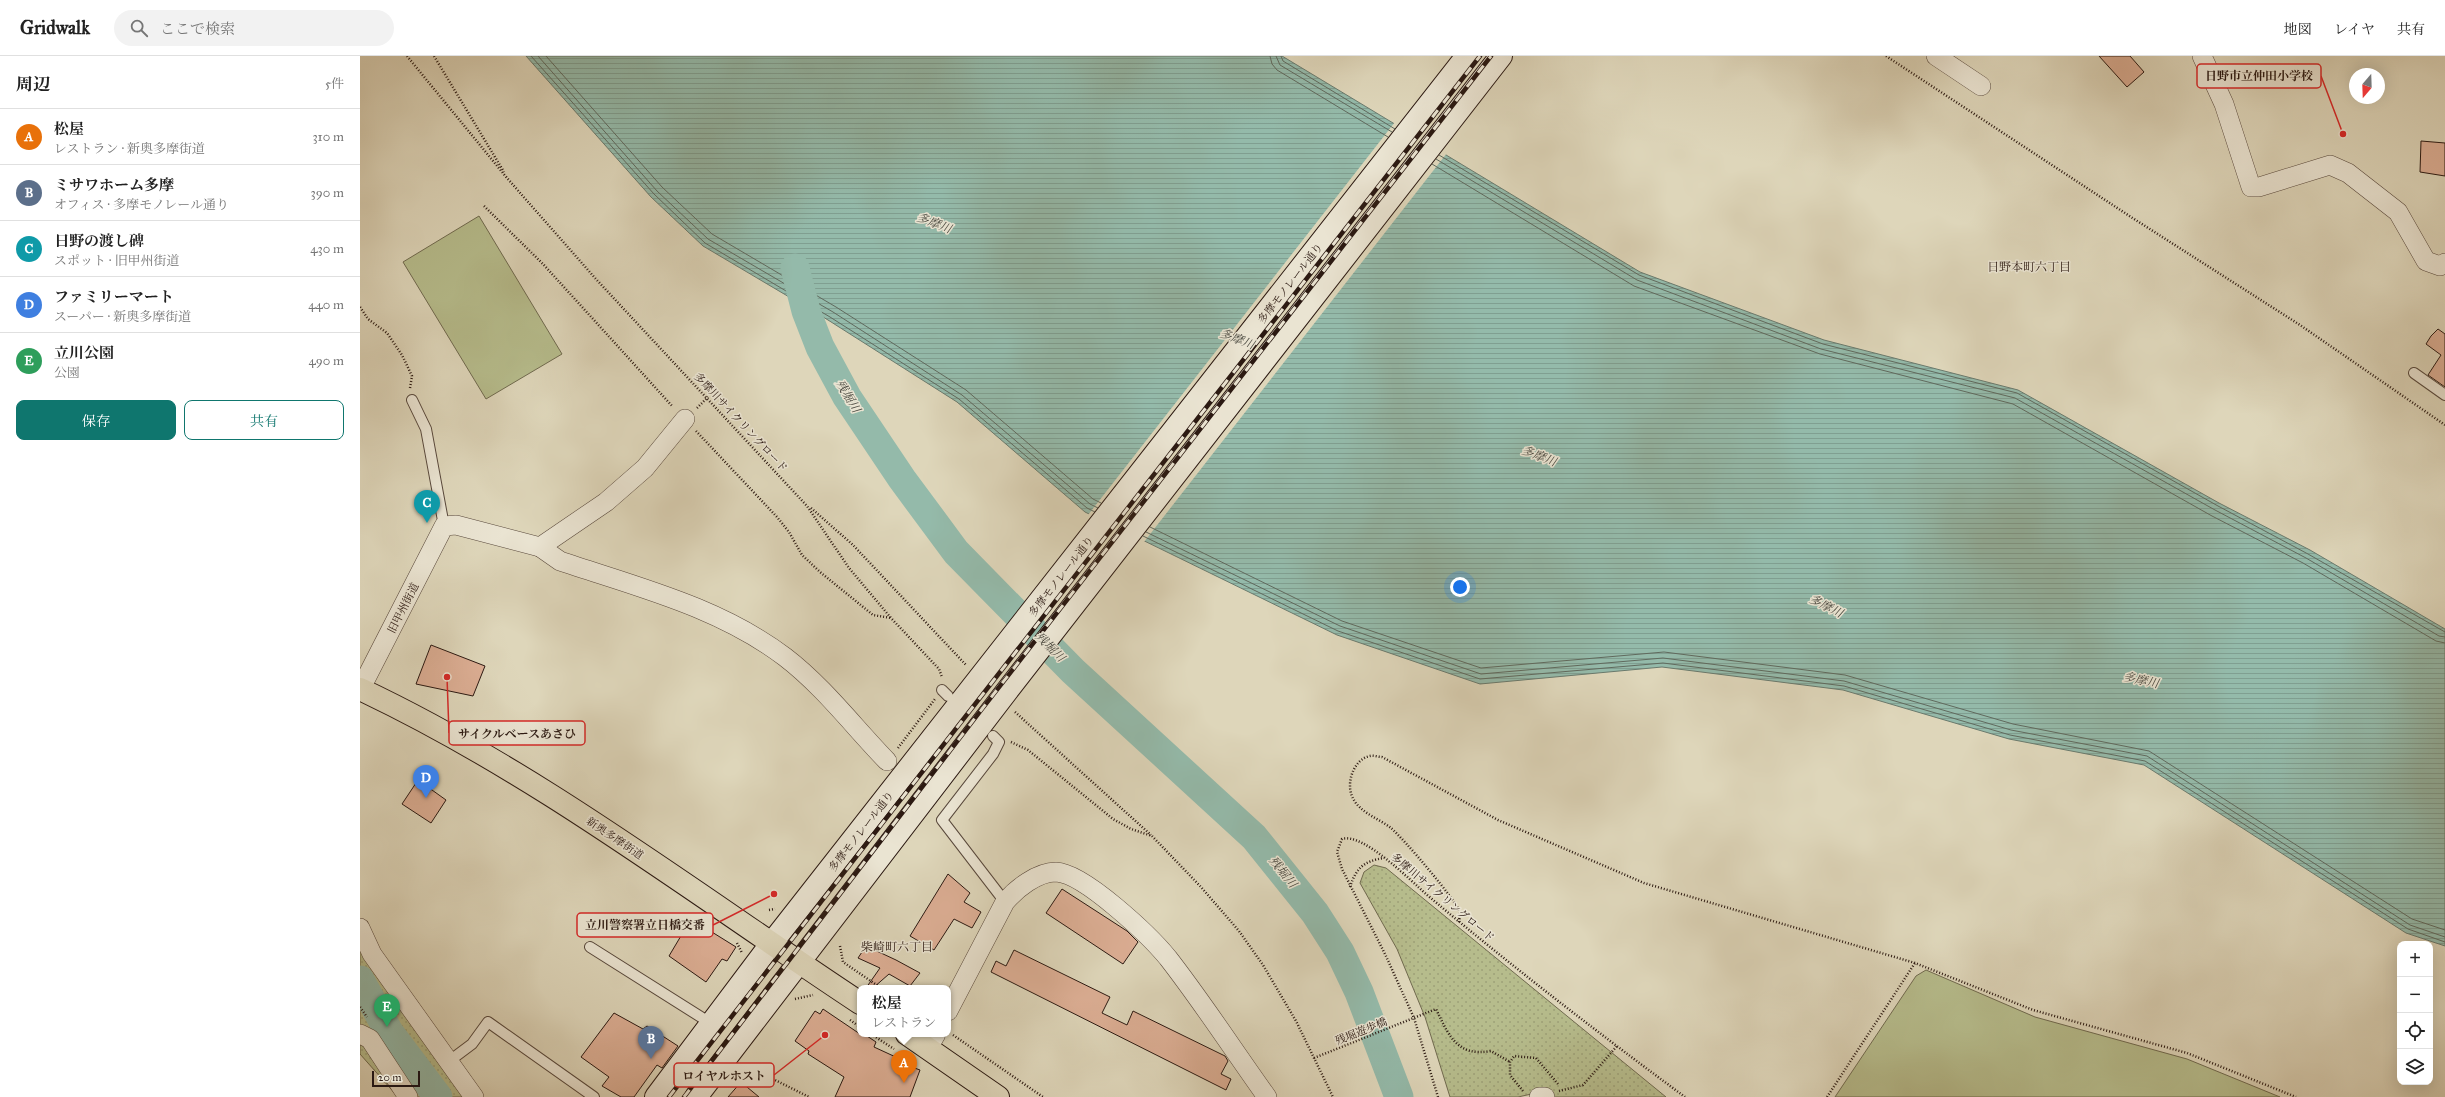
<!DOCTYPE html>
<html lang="ja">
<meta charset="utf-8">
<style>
body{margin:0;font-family:"IM FELL Great Primer","Noto Serif JP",serif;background:#f2f2f2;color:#222}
.controls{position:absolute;right:12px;bottom:12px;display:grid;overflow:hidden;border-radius:8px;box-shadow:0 4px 16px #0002}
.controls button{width:36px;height:36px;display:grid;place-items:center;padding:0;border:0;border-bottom:1px solid #e0e0e0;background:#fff;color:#222;font:20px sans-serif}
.compass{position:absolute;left:1989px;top:12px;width:36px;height:36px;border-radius:50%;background:#fff;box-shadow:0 4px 16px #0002;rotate:199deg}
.scale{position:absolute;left:12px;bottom:10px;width:48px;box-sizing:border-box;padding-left:4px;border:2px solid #2b1912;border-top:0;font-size:11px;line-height:14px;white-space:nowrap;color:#2b1912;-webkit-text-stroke:3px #eae4d2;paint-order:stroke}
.you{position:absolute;left:1100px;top:531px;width:14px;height:14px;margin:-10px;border:3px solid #fff;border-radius:50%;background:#1a73e8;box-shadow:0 0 0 6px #1a73e833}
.badge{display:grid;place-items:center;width:26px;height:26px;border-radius:50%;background:#0f766e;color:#fff;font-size:13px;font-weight:700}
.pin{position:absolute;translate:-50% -33px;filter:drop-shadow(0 1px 2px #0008)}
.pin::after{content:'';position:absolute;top:21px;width:14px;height:12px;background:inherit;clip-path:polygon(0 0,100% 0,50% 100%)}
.popup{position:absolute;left:497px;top:929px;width:94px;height:52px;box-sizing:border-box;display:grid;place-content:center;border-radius:8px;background:#fff;filter:drop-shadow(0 1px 3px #0005);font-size:13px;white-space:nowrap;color:#767676}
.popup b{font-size:15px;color:#222}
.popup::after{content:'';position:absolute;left:50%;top:100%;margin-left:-8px;border:8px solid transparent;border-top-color:#fff}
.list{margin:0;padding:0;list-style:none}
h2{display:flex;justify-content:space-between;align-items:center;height:52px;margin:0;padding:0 16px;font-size:17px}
h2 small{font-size:13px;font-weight:400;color:#767676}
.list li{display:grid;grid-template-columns:26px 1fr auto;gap:12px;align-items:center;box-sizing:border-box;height:56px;padding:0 16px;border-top:1px solid #e0e0e0}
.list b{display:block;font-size:15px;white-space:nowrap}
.list p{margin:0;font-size:13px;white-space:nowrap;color:#767676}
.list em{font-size:13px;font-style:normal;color:#767676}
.actions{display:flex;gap:8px;padding:12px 16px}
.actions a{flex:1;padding:9px 0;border:1px solid #0f766e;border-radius:8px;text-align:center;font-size:14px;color:#0f766e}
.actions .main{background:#0f766e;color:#fff}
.icon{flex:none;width:22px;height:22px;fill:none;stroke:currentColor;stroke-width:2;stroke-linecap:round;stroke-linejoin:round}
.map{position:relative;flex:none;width:2085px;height:1041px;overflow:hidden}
header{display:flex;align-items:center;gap:24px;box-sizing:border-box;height:56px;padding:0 20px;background:#fff;border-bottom:1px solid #e0e0e0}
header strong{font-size:19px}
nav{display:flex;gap:22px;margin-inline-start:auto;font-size:14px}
.search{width:280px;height:36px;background:#f2f2f2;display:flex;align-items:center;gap:10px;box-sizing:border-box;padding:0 14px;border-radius:22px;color:#767676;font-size:15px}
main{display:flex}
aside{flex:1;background:#fff}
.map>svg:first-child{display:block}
.park{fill:url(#park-dots);stroke:#706a4f}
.pitch{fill:#b6bc8c;stroke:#706a4f}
.water{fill:url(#water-rules);stroke:#6a7a6d}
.pier{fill:#ded6ba}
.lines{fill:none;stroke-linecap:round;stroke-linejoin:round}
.shore{stroke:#606a5e;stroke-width:1}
.river{stroke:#94baaa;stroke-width:29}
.building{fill:#dcae94;stroke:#2b1912}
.lane-casing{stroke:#58483c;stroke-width:12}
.street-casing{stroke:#58483c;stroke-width:20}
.secondary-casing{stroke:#2b1912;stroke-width:24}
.primary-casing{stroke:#2b1912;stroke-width:24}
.path{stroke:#2b1912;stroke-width:2.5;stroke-dasharray:1 2;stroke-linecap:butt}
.lane{stroke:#eae4d2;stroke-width:10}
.street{stroke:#eae4d2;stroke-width:19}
.secondary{stroke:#eae4d2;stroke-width:22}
.primary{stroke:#ded6ba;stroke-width:22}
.rail-casing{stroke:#2b1912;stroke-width:4.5}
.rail{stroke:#eae4d2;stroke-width:3;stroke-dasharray:9;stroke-linecap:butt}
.labels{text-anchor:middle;stroke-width:3;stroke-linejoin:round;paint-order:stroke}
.street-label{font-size:11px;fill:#2b1912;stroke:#eae4d2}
.water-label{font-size:12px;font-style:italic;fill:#4a4940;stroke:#eae4d2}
.neighbourhood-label{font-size:12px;fill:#2b1912;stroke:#eae4d2}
.leader{fill:none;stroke:#d62828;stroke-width:1.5}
.callout-dot{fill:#d62828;stroke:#eae4d2;stroke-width:1.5}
.callout{fill:#eae4d2;stroke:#d62828;stroke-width:1.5}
.callout-label{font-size:12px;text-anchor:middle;font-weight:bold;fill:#2b1912}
</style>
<header>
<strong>Gridwalk</strong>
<div class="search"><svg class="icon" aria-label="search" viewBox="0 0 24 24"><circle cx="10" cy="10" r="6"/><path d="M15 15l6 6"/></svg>ここで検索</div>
<nav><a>地図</a><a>レイヤ</a><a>共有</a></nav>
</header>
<main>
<aside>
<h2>周辺<small>5件</small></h2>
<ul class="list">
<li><span class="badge" style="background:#e8710a">A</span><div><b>松屋</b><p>レストラン · 新奥多摩街道</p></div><em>310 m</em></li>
<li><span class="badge" style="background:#5c6f8a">B</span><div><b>ミサワホーム多摩</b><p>オフィス · 多摩モノレール通り</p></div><em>390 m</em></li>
<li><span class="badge" style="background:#0f9aa8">C</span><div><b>日野の渡し碑</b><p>スポット · 旧甲州街道</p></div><em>430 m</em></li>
<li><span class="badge" style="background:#3f7fe0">D</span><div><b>ファミリーマート</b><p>スーパー · 新奥多摩街道</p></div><em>440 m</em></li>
<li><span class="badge" style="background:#2e9e5b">E</span><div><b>立川公園</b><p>公園</p></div><em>490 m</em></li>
</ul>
<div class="actions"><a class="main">保存</a><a>共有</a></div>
</aside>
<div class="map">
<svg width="2085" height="1041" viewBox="0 0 2085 1041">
<defs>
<pattern id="park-dots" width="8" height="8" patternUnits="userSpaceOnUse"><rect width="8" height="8" fill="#b6bc8c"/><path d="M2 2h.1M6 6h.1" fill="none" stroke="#9da178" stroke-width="1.8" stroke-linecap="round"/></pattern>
<pattern id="water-rules" width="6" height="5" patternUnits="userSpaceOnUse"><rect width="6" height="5" fill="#94baaa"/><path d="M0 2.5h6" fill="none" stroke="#809f91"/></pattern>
</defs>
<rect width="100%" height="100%" fill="#ded6ba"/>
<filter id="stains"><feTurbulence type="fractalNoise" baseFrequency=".005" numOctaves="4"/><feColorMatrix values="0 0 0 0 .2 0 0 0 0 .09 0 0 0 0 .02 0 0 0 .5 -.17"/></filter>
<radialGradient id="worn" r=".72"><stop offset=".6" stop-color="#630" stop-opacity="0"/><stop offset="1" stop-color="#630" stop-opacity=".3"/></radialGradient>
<g class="park">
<polygon points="1014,809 1026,812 1306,1041 1193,1041 1185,1035 1158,1041 1090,1041 1065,961 1037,893 1000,827 1004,816"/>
<polygon points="0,882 109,1041 38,1041 0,998"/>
</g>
<g class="pitch">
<polygon points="119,160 202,298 126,343 43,206"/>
<polygon points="1566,914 1675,961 1827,1003 1920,1041 1475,1041 1556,920"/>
</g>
<polygon class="water" points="166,0 922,0 1280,216 1464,284 1658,334 1859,447 1950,494 2085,573 2085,890 2046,877 1784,709 1649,683 1483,634 1302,611 1120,628 977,579 725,456 597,346 468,264 343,190 291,141"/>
<polygon class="pier" points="1035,66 1087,97 784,486 728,459"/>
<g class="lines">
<g class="shore">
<polyline points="171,0 294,138 345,187 470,261 599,343 727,452 735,456"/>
<polyline points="178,0 297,135 348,183 473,256 602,339 730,448 738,452"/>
<polyline points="186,0 302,131 352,178 476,251 606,334 733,443 741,447"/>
<polyline points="910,0 912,8 917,14 1028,81"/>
<polyline points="916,0 920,9 1032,76"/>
<polyline points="921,0 923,5 1035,73"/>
<polyline points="1079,99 1279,219 1463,288 1657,337 1858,450 1948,498 2085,576"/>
<polyline points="1076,103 1277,224 1461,293 1655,342 1855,454 1946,502 2079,580 2085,581"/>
<polyline points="1072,108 1274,230 1460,298 1653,348 1852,460 1943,507 2076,585 2085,587"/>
<polyline points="790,471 982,565 1121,612 1304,596 1485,619 1653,668 1789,695 2052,863 2085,874"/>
<polyline points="786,476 980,570 1121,618 1303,602 1484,625 1651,674 1787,700 2050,869 2085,881"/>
<polyline points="783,480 978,575 1120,623 1303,607 1484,630 1650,679 1785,705 2048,873 2085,886"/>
</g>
<g class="river">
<polyline points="435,212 446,255 460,291 487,341 542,423 596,496 713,615 894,781 955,857 980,896 999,936 1039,1041"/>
<polyline points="0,924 29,976 78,1041"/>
</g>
</g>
<g class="building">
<polygon points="1739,0 1770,0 1784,16 1767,31"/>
<polygon points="2061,85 2085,87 2085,120 2060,116"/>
<polygon points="2078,273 2085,278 2085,331 2068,319 2081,299 2066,288 2071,280"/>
<polygon points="71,589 125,610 113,640 56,628"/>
<polygon points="58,724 86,744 71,767 42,748"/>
<polygon points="588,818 610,837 604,846 621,856 612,872 594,863 574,894 550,880"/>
<polygon points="702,833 767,875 778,886 763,908 686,857"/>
<polygon points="331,863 376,891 367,905 362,903 346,926 309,900"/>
<polygon points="506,890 536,904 560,917 550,930 529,918 513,932 506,932 520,912 498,902"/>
<polygon points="654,894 750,941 742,957 767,969 773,955 865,1000 868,1005 861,1018 871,1023 866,1034 631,916 636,905 646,910"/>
<polygon points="463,953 500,978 504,978 516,986 514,991 540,1003 538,1006 560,1014 550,1041 475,1041 484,1021 448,998 449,995 435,985 455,955 460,958"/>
<polygon points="254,957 283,973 287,970 318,990 302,1012 297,1009 274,1041 261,1041 242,1030 249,1021 221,1001"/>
<polygon points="381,1026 399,1041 368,1041"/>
</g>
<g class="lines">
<defs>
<g id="lane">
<polyline points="2054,317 2085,339"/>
<polyline points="52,344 66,373 84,470"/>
<polyline points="582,634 588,640"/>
<polyline points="633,680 639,686 633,698 582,764 645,846"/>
<polyline points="230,891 352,968"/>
<polyline points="88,1006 112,988 128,966 234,1041"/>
</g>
<g id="street">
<polyline points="1576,0 1621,30"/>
<polyline points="1842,0 1864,48 1891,131 1899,131 1970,109 1988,117 2038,156 2066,205 2080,210 2085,207"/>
<path d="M180,491L200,505C277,531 359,551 425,601C463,630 494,671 527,705"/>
<polyline points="0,634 84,470 96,469 180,491 246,446 285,412 325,363"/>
<polyline points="0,872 12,898 114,1041"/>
<path d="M588,955L645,846C656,833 677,816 696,816C724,817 790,880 808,902C843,947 874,995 907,1041"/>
<polyline points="0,978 10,983 48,1041"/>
<polyline points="568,992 576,978"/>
<polyline points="1179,1041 1185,1041"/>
</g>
<g id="secondary">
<polyline points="296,1041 411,888 1107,0"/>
<polyline points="336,1041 647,635 1141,0"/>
</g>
<g id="primary">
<path d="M0,633C178,717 336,839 500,947"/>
<polyline points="547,978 638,1041"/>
</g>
</defs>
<use href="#lane" class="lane-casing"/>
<use href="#street" class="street-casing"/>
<use href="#secondary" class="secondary-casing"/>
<use href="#primary" class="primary-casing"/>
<g class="path">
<polyline points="47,0 147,122 235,222 447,450 489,512 531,562 579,613 582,621"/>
<polyline points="74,0 144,116"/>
<polyline points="1526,0 1771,161 1940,269 2085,369"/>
<polyline points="124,150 183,208 313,351"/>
<polyline points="0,251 8,263 27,277 42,299 52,320 50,332"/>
<polyline points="337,352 348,341"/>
<polyline points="336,375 417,461 429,476 442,499 460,516 513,559 531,562"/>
<polyline points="451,452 493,489 606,609"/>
<polyline points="655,656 791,779"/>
<polyline points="651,686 668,694 753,763 771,773 792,780 841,831 879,875 903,909 936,965 973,1041"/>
<polyline points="538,692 575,643"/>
<path d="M990,831C996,812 1004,805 1024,802"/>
<polyline points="409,854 415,853"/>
<path d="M1099,866C1099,864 1100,860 1100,857C1098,846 1042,781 1031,772C1018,762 998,756 992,740C986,726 994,703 1010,700C1013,699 1018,701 1022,701L1138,764L1284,827L1555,907L1673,954L1827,997L1936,1041"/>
<polyline points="377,887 382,897"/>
<polyline points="480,890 483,906 521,932"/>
<polyline points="435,943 453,939"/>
<polyline points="0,951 7,961"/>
<polyline points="490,964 500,971"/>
<polyline points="511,978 534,993"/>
<polyline points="593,979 683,1041"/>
<path d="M954,1002L1076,953C1089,980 1097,1001 1131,995L1150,1006"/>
<polyline points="383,1008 449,1041"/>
<polyline points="1163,1035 1150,1019 1150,1006 1154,1000 1176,1002 1198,1028"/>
<polyline points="1199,1035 1223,1029 1257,990"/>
<path d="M1078,1041L1054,962L1025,898L982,813L977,796L982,783C1003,776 1051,825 1066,838C1150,909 1237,976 1325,1041"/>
<polyline points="1467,1041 1555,907"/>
</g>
<use href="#lane" class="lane"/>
<use href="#street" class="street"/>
<use href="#secondary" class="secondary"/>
<use href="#primary" class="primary"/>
<defs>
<g id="rail">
<polyline points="309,1041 1120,0"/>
<polyline points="324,1041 622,653 1131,0"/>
</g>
</defs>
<use href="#rail" class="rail-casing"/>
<use href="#rail" class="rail"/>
</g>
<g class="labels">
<g class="street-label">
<text transform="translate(930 227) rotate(-52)" y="4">多摩モノレール通り</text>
<text transform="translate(381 366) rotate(47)" y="4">多摩川サイクリングロード</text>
<text transform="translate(701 520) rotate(-52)" y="4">多摩モノレール通り</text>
<text transform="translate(43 552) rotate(-63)" y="4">旧甲州街道</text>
<text transform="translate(501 775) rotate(-52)" y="4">多摩モノレール通り</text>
<text transform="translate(255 782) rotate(34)" y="4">新奥多摩街道</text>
<text transform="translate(1083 841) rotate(40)" y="4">多摩川サイクリングロード</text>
<text transform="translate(1001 975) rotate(-22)" y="4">残堀遊歩橋</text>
</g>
<g class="water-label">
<text transform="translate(574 167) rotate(21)" y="4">多摩川</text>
<text transform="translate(877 283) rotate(21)" y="4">多摩川</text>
<text transform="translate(488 340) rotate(59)" y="4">残堀川</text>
<text transform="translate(1179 400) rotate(21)" y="4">多摩川</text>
<text transform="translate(1466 550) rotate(27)" y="4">多摩川</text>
<text transform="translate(690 591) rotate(45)" y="4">残堀川</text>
<text transform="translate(1781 624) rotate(12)" y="4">多摩川</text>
<text transform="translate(923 816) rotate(51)" y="4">残堀川</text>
</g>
<g class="neighbourhood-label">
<text x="1669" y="215">日野本町六丁目</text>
<text x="537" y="895">柴崎町六丁目</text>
</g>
</g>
<path class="leader" d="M1983 78L1961 20M87 621L89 677M414 838L353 869M465 979L414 1019"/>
<g class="callout-dot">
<circle cx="1983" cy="78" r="4"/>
<circle cx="87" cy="621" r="4"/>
<circle cx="414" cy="838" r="4"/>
<circle cx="465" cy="979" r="4"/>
</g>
<g class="callout">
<rect x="1837" y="8" width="124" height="24" rx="4"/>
<rect x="89" y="665" width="136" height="24" rx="4"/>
<rect x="217" y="857" width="136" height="24" rx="4"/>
<rect x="314" y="1007" width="100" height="24" rx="4"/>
</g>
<g class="callout-label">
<text x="1899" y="24">日野市立仲田小学校</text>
<text x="157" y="682">サイクルベースあさひ</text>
<text x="285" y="873">立川警察署立日橋交番</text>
<text x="364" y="1024">ロイヤルホスト</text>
</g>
<rect width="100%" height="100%" filter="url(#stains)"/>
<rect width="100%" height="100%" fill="url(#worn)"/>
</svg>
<div class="controls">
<button>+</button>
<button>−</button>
<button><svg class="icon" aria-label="locate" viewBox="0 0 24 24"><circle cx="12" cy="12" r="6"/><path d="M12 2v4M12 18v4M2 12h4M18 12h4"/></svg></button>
<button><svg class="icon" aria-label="layers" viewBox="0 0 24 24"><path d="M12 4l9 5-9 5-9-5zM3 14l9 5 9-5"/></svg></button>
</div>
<svg class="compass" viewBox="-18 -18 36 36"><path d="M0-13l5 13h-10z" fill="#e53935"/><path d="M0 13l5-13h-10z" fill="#767676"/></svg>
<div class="scale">20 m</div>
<div class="you"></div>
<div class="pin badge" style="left:544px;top:1027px;background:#e8710a">A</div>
<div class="popup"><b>松屋</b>レストラン</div>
<div class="pin badge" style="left:291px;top:1003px;background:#5c6f8a">B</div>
<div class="pin badge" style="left:67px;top:467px;background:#0f9aa8">C</div>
<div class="pin badge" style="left:66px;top:742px;background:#3f7fe0">D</div>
<div class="pin badge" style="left:27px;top:971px;background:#2e9e5b">E</div>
</div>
</main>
